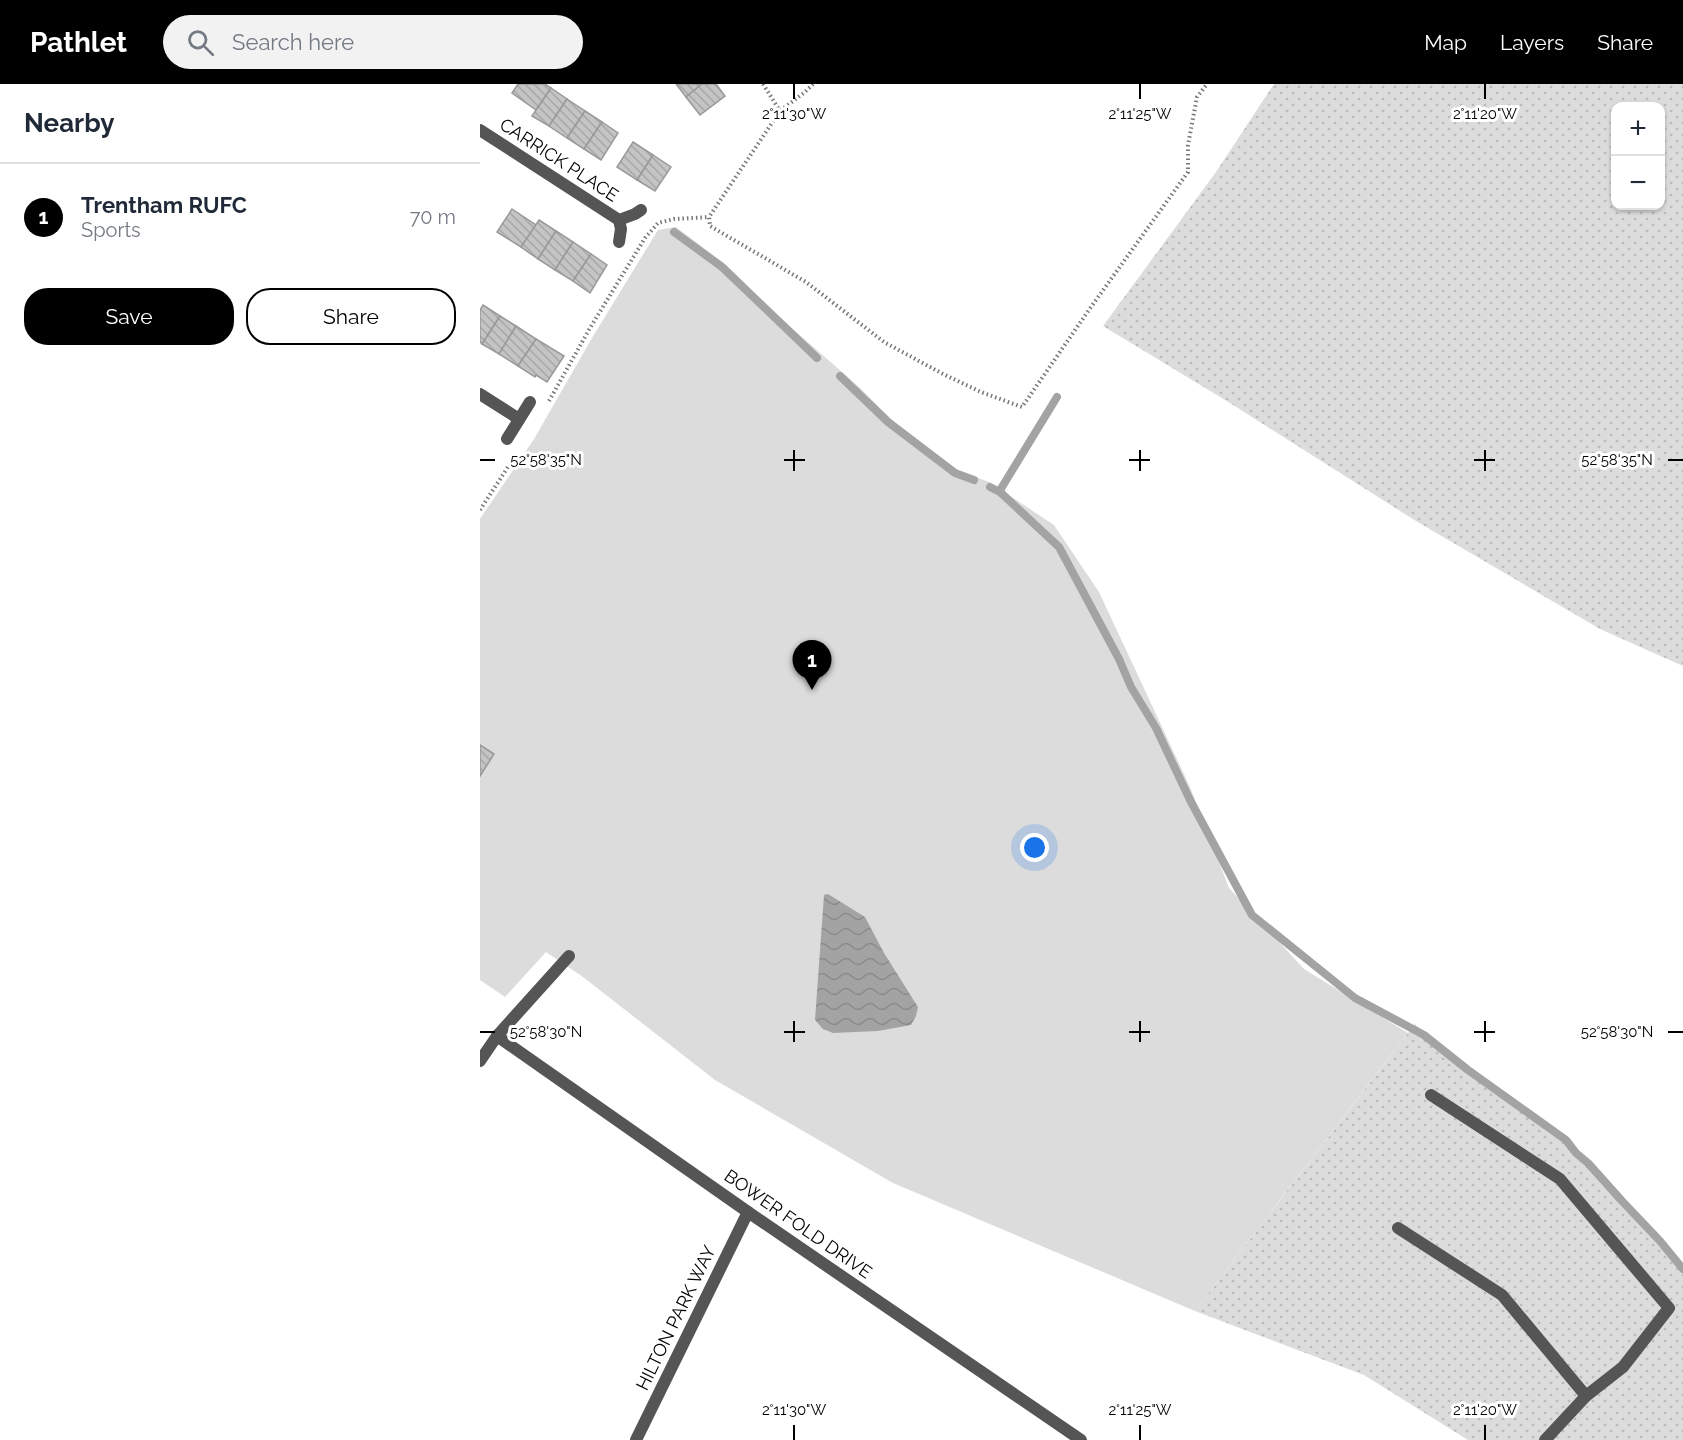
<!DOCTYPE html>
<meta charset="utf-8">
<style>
body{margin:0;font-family:Raleway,sans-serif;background:#f2f2f3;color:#1f2937}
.controls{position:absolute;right:18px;top:18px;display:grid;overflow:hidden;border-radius:12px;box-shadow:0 2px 4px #0004}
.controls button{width:54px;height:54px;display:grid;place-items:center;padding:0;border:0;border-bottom:2px solid #e0e1e3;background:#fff;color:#1f2937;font:30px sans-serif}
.you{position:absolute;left:555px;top:764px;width:21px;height:21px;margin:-15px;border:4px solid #fff;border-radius:50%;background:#1a73e8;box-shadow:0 0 0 9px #1a73e833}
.badge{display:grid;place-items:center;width:39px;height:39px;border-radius:50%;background:#000;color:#fff;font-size:20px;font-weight:700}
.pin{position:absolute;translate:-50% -50px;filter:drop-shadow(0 2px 3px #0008)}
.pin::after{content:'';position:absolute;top:32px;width:21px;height:18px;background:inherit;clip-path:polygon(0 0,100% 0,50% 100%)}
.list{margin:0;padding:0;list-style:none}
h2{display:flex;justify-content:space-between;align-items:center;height:78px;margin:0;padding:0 24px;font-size:26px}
h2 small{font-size:20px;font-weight:400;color:#747a83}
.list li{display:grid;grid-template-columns:39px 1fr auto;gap:18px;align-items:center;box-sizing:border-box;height:108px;padding:0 24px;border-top:2px solid #e0e1e3}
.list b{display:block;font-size:22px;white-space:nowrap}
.list p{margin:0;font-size:20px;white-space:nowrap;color:#747a83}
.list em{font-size:20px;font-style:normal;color:#747a83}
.actions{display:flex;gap:12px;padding:18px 24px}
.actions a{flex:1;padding:14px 0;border:2px solid #000;border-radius:24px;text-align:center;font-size:21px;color:#000}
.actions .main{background:#000;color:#fff}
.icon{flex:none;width:33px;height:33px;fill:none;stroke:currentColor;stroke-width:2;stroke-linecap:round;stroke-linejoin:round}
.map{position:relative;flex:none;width:1203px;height:1356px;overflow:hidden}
header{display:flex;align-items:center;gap:36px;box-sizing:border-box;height:84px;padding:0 30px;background:#000;color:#fff}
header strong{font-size:28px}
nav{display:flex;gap:33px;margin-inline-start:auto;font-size:21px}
.search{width:420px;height:54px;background:#f2f2f3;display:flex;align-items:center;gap:15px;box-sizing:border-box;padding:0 21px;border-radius:33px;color:#747a83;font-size:22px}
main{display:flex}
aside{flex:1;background:#fff}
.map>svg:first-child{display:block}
.green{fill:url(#green-dots);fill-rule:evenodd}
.pitch{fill:#dcdcdc}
.water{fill:url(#water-waves)}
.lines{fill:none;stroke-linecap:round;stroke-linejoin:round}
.stream{stroke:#a3a3a3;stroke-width:8}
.building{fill:url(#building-back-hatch);stroke:#999;stroke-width:1.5}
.path{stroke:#777;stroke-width:4;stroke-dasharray:1.5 3;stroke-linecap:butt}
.street{stroke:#555;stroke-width:12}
.ticks{fill:none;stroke:#000;stroke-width:2}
.labels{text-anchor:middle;stroke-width:6;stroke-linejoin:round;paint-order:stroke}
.street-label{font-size:18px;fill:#000;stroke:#fff}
.ticks-label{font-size:15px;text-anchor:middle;fill:#000;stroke:#fff;stroke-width:6;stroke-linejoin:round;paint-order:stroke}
</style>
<header>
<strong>Pathlet</strong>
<div class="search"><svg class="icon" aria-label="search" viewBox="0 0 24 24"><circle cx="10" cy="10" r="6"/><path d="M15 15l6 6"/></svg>Search here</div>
<nav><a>Map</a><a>Layers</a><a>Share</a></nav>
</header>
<main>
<aside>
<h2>Nearby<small></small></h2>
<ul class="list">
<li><span class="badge">1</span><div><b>Trentham RUFC</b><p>Sports</p></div><em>70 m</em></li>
</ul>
<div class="actions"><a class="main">Save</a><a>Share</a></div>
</aside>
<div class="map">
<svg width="1203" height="1356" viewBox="0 0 1203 1356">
<defs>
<pattern id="green-dots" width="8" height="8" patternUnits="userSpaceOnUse" patternTransform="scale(1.5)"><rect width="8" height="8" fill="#dcdcdc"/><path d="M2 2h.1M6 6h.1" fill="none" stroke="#bbb" stroke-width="1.8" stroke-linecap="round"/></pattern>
<pattern id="water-waves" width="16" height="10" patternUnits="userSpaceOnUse" patternTransform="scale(1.5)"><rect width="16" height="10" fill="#a3a3a3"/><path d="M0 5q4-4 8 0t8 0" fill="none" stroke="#8b8b8b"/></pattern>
<pattern id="building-back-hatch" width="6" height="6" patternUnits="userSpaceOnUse" patternTransform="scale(1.5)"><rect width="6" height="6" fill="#c4c4c4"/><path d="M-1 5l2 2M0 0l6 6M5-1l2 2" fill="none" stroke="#a7a7a7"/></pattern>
</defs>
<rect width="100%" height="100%" fill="#fff"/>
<g class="green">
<path d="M794,0H1203V582L1120,545L936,437L750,319L623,242L736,88ZM1180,22V122H1136V22Z"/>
<polygon points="935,940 944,951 988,986 1086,1056 1096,1069 1108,1079 1142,1117 1180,1157 1203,1185 1203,1356 988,1356 884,1291 715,1227"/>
</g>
<polygon class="pitch" points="196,143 245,180 298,232 379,303 412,336 436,356 474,385 509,398 574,441 619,508 710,703 749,804 824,885 928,949 715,1227 413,1099 235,996 103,893 66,868 25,913 0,896 0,435 54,355 112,254 178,146"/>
<polygon class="water" points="348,810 385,833 404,869 438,923 436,932 431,941 398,947 353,949 343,945 335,936 344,811"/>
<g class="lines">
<g class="stream">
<polyline points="194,148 242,183 337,274"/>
<polyline points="360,292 408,338 475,389 494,396"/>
<polyline points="510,403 520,408 579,463 639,575 651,603 676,644 710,716 772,831 875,914 944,951 988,986 1086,1056 1096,1069 1108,1079 1142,1117 1180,1157 1203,1185"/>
<polyline points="520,408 522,403 577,313"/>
</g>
</g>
<g class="building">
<polygon points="38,0 65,0 71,4 56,26 32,9"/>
<polygon points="196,0 222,0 206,13"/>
<polygon points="222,0 236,0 245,12 220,31 206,13"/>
<polygon points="71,4 87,15 69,42 52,32"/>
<polygon points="87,15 105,27 87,54 69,42"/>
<polygon points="105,27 122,38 104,65 87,54"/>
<polygon points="122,38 138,49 121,76 104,65"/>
<polygon points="153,58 173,71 157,96 137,83"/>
<polygon points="173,71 191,83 175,107 157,96"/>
<polygon points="32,125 56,141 41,163 17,148"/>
<polygon points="59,136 76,147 58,175 41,163"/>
<polygon points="76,147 93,158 75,186 58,175"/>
<polygon points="93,158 111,170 93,197 75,186"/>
<polygon points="111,170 127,181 110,209 93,197"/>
<polygon points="3,221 20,232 2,260 0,258 0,226"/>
<polygon points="20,232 36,242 19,270 2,260"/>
<polygon points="36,242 56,255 38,282 19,270"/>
<polygon points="56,255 84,272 67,298 56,291 55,293 38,282"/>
<polygon points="0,661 14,670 0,692"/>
</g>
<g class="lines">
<g class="path">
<polyline points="283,0 300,27"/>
<polyline points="333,0 325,8 300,27 229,133 230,142 326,198 404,258 463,290 501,308 542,323 611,223 708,88 708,61 717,13 727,0"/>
<polyline points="69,317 110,244 165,154 178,139 194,135 229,133"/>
<polyline points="0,426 35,372"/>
</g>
<g class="street">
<polyline points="0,46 139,136"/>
<polyline points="139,158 141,145 139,136 155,130 161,126"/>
<polyline points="0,310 39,335"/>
<polyline points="27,355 50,318"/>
<polyline points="17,952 268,1128 601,1356"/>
<polyline points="0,977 17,952 89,872"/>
<polyline points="951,1011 1080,1095 1189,1224 1143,1283 1106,1312 1065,1356"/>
<polyline points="918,1144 1022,1211 1106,1312"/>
<polyline points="156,1356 268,1128"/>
</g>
</g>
<path class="ticks" d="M314,0V15M660,0V15M1005,0V15M314,366V387M660,366V387M1005,366V387M0,376H15M304,376H325M649,376H670M994,376H1015M1188,376H1203M314,937V958M660,937V958M1005,937V958M0,948H15M304,948H325M649,948H670M994,948H1015M1188,948H1203M314,1341V1356M660,1341V1356M1005,1341V1356"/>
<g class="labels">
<g class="street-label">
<text transform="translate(79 76) rotate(33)" y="6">CARRICK PLACE</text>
<text transform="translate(318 1140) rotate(35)" y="6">BOWER FOLD DRIVE</text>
<text transform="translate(196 1234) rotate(-64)" y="6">HILTON PARK WAY</text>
</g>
</g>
<g class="ticks-label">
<text x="314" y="35">2°11'30"W</text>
<text x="660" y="35">2°11'25"W</text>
<text x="1005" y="35">2°11'20"W</text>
<text x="66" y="381">52°58'35"N</text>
<text x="1137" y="381">52°58'35"N</text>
<text x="66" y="953">52°58'30"N</text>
<text x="1137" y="953">52°58'30"N</text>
<text x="314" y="1331">2°11'30"W</text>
<text x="660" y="1331">2°11'25"W</text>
<text x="1005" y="1331">2°11'20"W</text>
</g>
</svg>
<div class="controls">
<button>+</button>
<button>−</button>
</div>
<div class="you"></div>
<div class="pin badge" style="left:332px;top:606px">1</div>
</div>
</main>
